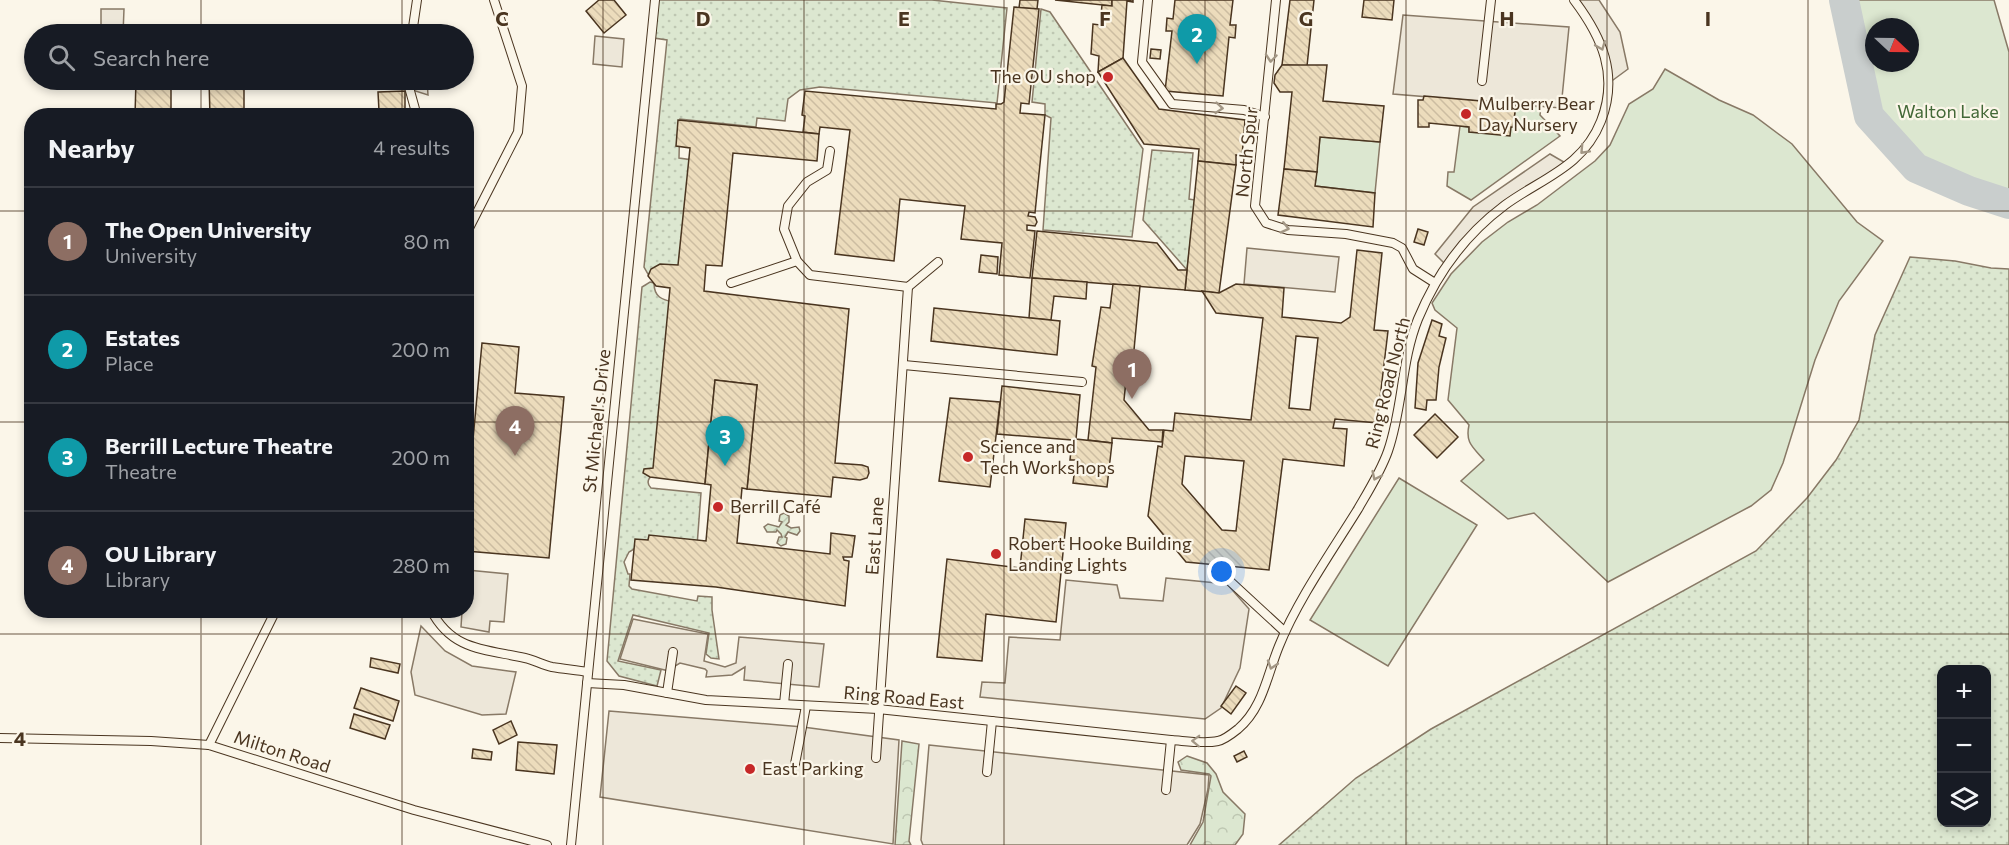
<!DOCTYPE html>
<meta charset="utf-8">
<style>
body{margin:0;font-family:Commissioner,sans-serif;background:#242831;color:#f1f3f6}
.controls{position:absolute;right:18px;bottom:18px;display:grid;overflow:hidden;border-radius:12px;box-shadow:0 3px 9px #0003}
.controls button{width:54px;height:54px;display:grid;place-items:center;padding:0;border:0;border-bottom:2px solid #363941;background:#171b24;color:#f1f3f6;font:30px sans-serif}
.compass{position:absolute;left:1865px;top:18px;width:54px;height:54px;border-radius:50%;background:#171b24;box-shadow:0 3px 9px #0003;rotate:112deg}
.you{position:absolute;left:1222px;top:572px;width:21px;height:21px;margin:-15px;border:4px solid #fff;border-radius:50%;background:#1a73e8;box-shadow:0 0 0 9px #1a73e833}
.badge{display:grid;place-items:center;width:39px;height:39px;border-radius:50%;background:#2563eb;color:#fff;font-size:20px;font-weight:700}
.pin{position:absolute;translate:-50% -50px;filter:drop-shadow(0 2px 3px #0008)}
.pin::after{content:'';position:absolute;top:32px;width:21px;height:18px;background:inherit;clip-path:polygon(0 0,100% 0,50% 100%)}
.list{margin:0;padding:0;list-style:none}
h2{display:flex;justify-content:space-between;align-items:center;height:78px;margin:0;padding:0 24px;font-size:26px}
h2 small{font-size:20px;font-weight:400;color:#9ea1a6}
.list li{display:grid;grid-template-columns:39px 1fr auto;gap:18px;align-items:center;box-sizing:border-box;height:108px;padding:0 24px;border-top:2px solid #363941}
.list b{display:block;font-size:22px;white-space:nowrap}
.list p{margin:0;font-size:20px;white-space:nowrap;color:#9ea1a6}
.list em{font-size:20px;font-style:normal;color:#9ea1a6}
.icon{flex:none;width:33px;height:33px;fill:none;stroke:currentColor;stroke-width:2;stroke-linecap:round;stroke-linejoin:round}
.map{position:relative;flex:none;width:2009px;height:845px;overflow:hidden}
.search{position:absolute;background:#171b24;box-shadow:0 3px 9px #0003;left:24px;top:24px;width:450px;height:66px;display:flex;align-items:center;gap:15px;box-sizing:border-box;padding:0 21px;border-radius:33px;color:#9ea1a6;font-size:22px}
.panel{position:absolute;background:#171b24;box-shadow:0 3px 9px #0003;left:24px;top:108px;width:450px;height:510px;border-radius:24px}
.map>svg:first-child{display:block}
.grass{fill:url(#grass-dots);stroke:#887966;stroke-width:1.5;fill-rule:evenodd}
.forest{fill:url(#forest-crowns);stroke:#887966;stroke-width:1.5}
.park{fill:#dce7d0;stroke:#887966;stroke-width:1.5;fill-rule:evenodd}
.garden{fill:url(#garden-furrows);stroke:#887966;stroke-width:1.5}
.parking{fill:#ede7d9;stroke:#887966;stroke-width:1.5}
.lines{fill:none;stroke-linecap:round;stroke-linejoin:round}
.river{stroke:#c9cecd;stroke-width:30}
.building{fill:url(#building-back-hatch);stroke:#4a3520;stroke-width:1.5;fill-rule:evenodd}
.lane-casing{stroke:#4a3520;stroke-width:10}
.lane{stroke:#fbf6e9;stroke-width:8}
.fence{stroke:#4a3520;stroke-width:1.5;stroke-dasharray:8 3;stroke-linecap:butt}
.oneway{stroke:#a29684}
.grid{fill:none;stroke:#4a3520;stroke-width:1.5;stroke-opacity:0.55}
.poi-dot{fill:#c62828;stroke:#fbf6e9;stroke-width:2}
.labels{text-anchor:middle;stroke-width:4.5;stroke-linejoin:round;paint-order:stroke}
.poi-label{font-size:18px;fill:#4a3520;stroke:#fbf6e9;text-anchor:start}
.park-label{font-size:18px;fill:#436837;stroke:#fbf6e9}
.street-label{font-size:18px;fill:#4a3520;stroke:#fbf6e9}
.grid-label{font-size:20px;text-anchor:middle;font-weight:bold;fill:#4a3520;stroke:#fbf6e9;stroke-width:4.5;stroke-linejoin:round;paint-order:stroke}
</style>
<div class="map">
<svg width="2009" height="845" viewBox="0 0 2009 845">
<defs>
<pattern id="grass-dots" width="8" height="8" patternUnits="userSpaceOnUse" patternTransform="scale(1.5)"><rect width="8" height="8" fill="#dce7d0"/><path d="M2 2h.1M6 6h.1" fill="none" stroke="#bec7b2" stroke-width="1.8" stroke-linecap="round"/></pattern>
<pattern id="forest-crowns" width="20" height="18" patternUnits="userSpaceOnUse" patternTransform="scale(1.5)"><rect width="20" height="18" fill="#dce7d0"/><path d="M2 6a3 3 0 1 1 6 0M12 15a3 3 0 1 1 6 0" fill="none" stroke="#bec7b2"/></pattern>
<pattern id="garden-furrows" width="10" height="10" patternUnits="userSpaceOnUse" patternTransform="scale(1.5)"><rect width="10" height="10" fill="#dce7d0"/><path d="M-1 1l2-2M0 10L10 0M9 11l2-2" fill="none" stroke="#bec7b2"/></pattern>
<pattern id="building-back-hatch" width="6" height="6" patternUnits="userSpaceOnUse" patternTransform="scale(1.5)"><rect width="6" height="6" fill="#ecdcbc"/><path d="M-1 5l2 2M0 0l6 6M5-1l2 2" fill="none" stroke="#ccbda1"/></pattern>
</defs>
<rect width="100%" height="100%" fill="#fbf6e9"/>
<g class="grass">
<polygon points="657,0 932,0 1007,8 997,103 820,87 800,90 788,99 785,121 757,118 756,127 680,119 679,158 700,161 689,271 652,275 648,274 644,267 667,40 654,38"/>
<polygon points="1041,9 1050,12 1143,149 1132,237 1043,230 1051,118 1045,115 1045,104 1032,102"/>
<polygon points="1152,150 1193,153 1189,199 1195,200 1187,270 1143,220"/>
<path d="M1910,257L1955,261L1991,268L2009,269V845H1279L1356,778L1431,729L1756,551L1807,498L1836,460L1859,420L1875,335ZM1942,670H1986V822H1942Z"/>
<path d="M650,282L654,283C654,297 662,300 674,302L658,472C651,475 644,481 651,488L701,493L697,546L645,550L634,549L629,552L624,562L628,574H630L629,586L632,589L697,601L698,596L712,597V610L719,659L711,658L706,654L709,633L633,615L618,661L661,670L657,686L619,676L607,661L642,287Z"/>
</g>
<g class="forest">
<polygon points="902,741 919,744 909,841 911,845 895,845"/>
<polygon points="1187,756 1207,763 1216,774 1223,792 1245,814 1243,834 1235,845 1190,845 1203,822 1211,776 1209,774 1181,770 1178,762"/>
</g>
<g class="park">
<path d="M1844,0H1994L2009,52V200L1969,191L1916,168L1869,116ZM1874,27H1910V63H1874Z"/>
<path d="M1665,69L1719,100L1753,115L1792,144L1857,222L1883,241L1839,301L1815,360L1783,463L1771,490L1751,506L1608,582L1534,513L1508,519L1461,481L1484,460C1473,447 1465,443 1469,425L1448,400L1457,328L1435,310L1432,303L1451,274L1482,242L1508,222L1537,205L1595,161L1610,145L1629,104L1653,89Z"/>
<polygon points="1516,104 1541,107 1540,115 1560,136 1471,200 1447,186 1448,172 1454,172 1460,126 1469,127 1469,132 1513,127"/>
<polygon points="1320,137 1380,142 1375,193 1315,186"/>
<polygon points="1399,478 1477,525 1388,666 1310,620"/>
</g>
<polygon class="garden" points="784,513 789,516 789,522 786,525 791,528 799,527 800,531 797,535 788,532 785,537 787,538 786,544 781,546 777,543 779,537 782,537 781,534 777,530 776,532 767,532 764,527 768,524 779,527 782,522 779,521 780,515"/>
<g class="parking">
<polygon points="1574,0 1599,0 1620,32 1628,69 1609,83 1605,50"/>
<polygon points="101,9 124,9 123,34 101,34"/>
<polygon points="1403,15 1569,27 1561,108 1393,94"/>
<polygon points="381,28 421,28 422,34 379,34"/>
<polygon points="595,36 624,39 622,67 593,64"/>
<polygon points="381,80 427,80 428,95"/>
<polygon points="1550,154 1569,165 1506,205 1446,265 1435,254 1473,207"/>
<polygon points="1247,248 1339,257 1335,292 1244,284"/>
<polygon points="467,570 508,574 504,622 490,621 489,632 461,627 462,611 466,610"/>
<polygon points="1166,578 1227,584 1249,609 1240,668 1221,708 1205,719 980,697 982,682 1005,683 1009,637 1060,640 1066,580 1117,585 1120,598 1163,601"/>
<polygon points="633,619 708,634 704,661 725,667 736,663 739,637 824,644 819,687 744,680 745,667 732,675 706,677 707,671 705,669 680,663 675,666 673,672 620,659"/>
<polygon points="421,626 445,651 472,666 516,672 506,714 482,715 415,695 411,672"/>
<polygon points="609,711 803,727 899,740 893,844 600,797"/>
<polygon points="929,745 1209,775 1208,789 1200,824 1187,845 923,845 921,840"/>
</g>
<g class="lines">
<polyline class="river" points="1844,0 1869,116 1916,168 1969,191 2009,204"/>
</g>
<g class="building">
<polygon points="599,0 614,0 626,15 604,33 586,11"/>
<polygon points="1020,0 1038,0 1037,9 1019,8"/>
<polygon points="1055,0 1112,0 1112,6"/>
<polygon points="1112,0 1133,0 1133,2 1127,1 1123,58 1098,72 1099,56 1091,54 1093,24 1100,25 1102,5 1112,6"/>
<polygon points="1175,0 1233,0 1230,25 1236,25 1235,38 1229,37 1223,96 1165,91 1172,31 1166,31 1167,18 1173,19"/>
<polygon points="1290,0 1314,0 1307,66 1282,65"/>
<polygon points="1364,0 1394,0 1392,20 1362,17"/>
<polygon points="1014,7 1039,9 1029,104 1021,103 1020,113 1045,115 1035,213 1029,212 1028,216 1035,217 1037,222 1035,226 1027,225 1027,230 1035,231 1030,278 999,275 1002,243 961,239 965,206 900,199 894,261 835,254 850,130 820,127 819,134 803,132 805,116 802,115 805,91 996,109 996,104 1001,104 1004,102"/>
<rect x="209" y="31" width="34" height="3"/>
<polygon points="1151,49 1161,50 1160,59 1150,58"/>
<polygon points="1123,58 1159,109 1245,120 1242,156 1236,155 1236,165 1198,161 1199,149 1144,144 1098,72"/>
<polygon points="1282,65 1327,65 1323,101 1384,106 1380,142 1320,137 1317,172 1284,169 1292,92 1280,92 1274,83 1275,75"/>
<polygon points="136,80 171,80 171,116 135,116"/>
<polygon points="209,80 244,80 244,116 210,116"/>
<polygon points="405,91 405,113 400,113 401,116 375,116 375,111 379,111 378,92"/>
<polygon points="1424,96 1516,104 1513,127 1511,127 1510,136 1469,132 1469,127 1429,123 1429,127 1418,127 1418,100 1423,100"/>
<polygon points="678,120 819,134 817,161 733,153 722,266 706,265 704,291 849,309 835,463 862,465 868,467 869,473 867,478 860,480 833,477 831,497 747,489 757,385 715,380 705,484 650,477 643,473 644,469 653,468 670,288 656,286 648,276 651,269 660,264 678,265 690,148 676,146"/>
<polygon points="1198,161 1236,165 1219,293 1185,290"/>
<polygon points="1284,169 1317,172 1315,186 1375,193 1373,227 1278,215"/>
<polygon points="1418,229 1428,232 1424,245 1414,242"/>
<polygon points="1037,231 1157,243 1178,270 1187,270 1185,290 1032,278"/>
<path d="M1357,250L1382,253L1374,330L1388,331L1377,423L1335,419L1333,428L1347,429L1344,466L1283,459L1269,570L1186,562L1148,516L1158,446L1162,447L1164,430L1173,431L1175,413L1251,420L1263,318L1216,313L1202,291L1219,293L1236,284L1284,288L1282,317L1341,323L1350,317ZM1296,336L1318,338L1310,410L1289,408ZM1185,456L1244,461L1236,531L1222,530L1182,484Z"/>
<polygon points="981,255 998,257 997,274 979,272"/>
<polygon points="1032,278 1087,282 1086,299 1054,296 1051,320 1029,318"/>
<polygon points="1113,284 1140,286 1132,371 1127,371 1124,400 1149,430 1163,430 1162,442 1112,438 1112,443 1088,440 1096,367 1092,366 1101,307 1110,308"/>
<polygon points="934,308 1060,321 1057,355 931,341"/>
<polygon points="1432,320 1442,324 1439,336 1446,338 1439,367 1436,400 1427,400 1426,410 1415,408 1418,363"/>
<polygon points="482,343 519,347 515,393 564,397 549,558 466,551 466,514"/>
<polygon points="715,380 757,385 747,489 742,488 737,543 830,554 831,533 855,536 852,557 843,557 844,560 849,561 845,606 716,587 631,580 635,539 648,540 649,535 706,541 711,485 705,484"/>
<polygon points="1002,386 1080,395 1076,439 1112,443 1107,487 1073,483 1076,460 1070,460 1072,440 997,434"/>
<polygon points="950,398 1000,402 990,487 939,481"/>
<polygon points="1435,414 1458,437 1437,458 1414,435"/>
<polygon points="1025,519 1066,523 1056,622 986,614 982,661 937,657 947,559 1020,568"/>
<polygon points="371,658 400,664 398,673 370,667"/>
<polygon points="1236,686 1246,693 1231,714 1221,706"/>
<polygon points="361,688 399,701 393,721 354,708"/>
<polygon points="354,714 390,725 385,739 350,728"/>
<polygon points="511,721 517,735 499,744 493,730"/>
<polygon points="518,742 557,745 554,774 516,770"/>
<polygon points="473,749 492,752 491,760 472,758"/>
<polygon points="1244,751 1247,757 1237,762 1234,756"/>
</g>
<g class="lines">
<defs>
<g id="lane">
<polyline points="1148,0 1142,62 1172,104 1244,110 1265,117"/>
<polyline points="1276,0 1255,206 1266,223 1288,230 1346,234 1393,243 1402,248 1413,269 1435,283"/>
<polyline points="412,34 417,0"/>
<polyline points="407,80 417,116"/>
<polyline points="1482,81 1491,0"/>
<polyline points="830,151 827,170 807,182 788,206 784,229 797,261 810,275 908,287 938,262"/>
<polyline points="466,234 518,132 522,86 494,0"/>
<polyline points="731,283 797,261"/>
<polyline points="904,365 1082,382"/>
<polyline points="1221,573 1285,632"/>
<path d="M431,610C452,651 485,649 525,658C534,660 543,665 552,667C564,669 576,670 588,672"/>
<path d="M587,683L624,685L706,700L878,709L1171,740C1186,741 1204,744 1218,741C1224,740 1233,733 1238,729C1263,708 1267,675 1279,646C1297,601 1332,551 1358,509C1369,490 1381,471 1388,451C1403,408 1401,361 1418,319C1437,273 1466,234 1505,205C1542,178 1583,167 1601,121C1619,75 1602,37 1574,0"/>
<polyline points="667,693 673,652"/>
<polyline points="784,704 788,664"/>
<polyline points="0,738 151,741 209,745 414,810 547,845"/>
<polyline points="209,745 276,610"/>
<polyline points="876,758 908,287"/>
<polyline points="795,764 806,706"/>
<polyline points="987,772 992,721"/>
<polyline points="1166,790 1171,740"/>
<polyline points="571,845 655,0"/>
</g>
</defs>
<use href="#lane" class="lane-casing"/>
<use href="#lane" class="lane"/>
<polyline class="fence" points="1516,104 1541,107"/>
</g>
<defs><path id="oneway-chevron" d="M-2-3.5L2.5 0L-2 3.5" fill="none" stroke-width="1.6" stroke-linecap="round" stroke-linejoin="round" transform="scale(1.5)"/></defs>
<g class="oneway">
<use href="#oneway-chevron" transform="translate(1601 46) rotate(68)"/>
<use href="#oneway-chevron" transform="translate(1271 58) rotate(95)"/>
<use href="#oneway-chevron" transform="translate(1219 108) rotate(5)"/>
<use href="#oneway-chevron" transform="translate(1584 150) rotate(133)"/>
<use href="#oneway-chevron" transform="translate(1285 228) rotate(13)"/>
<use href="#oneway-chevron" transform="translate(1376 476) rotate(115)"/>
<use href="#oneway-chevron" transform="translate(1272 665) rotate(108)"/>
<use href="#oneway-chevron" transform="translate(1196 741) rotate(-178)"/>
</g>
<path class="grid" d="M201,0V34M402,0V34M603,0V845M804,0V845M1004,0V845M1205,0V845M1406,0V845M1607,0V845M1808,0V845M201,80V116M402,80V116M0,211H32M466,211H2009M0,422H32M466,422H2009M201,610V845M402,610V845M0,634H2009"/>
<g class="poi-dot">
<circle cx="1108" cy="77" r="6"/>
<circle cx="1466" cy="114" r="6"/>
<circle cx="968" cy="457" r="6"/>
<circle cx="718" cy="507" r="6"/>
<circle cx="996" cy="554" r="6"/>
<circle cx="750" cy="769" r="6"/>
</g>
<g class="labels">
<g class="poi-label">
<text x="1096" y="83" text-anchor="end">The OU shop</text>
<text x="1478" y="110">Mulberry Bear<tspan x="1478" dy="21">Day Nursery</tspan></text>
<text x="980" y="453">Science and<tspan x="980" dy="21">Tech Workshops</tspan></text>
<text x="730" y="513">Berrill Café</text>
<text x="1008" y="550">Robert Hooke Building<tspan x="1008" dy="21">Landing Lights</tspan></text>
<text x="762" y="775">East Parking</text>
</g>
<g class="park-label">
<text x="1948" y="118">Walton Lake</text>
</g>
<g class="street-label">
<text transform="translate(1247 152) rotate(-84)" y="6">North Spur</text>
<text transform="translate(1388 383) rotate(-76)" y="6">Ring Road North</text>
<text transform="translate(597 421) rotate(-84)" y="6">St Michael's Drive</text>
<text transform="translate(875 536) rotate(-86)" y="6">East Lane</text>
<text transform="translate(904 698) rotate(5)" y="6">Ring Road East</text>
<text transform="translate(282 752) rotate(18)" y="6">Milton Road</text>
</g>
</g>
<g class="grid-label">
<text x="502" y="26">C</text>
<text x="703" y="26">D</text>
<text x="904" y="26">E</text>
<text x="1105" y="26">F</text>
<text x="1306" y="26">G</text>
<text x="1507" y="26">H</text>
<text x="1708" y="26">I</text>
<text x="20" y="746">4</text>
</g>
</svg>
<div class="controls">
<button>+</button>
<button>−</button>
<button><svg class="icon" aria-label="layers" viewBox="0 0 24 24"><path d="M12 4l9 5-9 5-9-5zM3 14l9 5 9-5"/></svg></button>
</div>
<svg class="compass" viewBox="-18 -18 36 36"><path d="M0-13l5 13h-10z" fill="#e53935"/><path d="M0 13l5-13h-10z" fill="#9ea1a6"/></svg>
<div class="you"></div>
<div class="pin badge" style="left:1132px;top:399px;background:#8d6e63">1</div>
<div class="pin badge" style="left:1197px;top:64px;background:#0f9aa8">2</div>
<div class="pin badge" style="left:725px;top:466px;background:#0f9aa8">3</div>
<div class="pin badge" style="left:515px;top:456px;background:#8d6e63">4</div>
<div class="search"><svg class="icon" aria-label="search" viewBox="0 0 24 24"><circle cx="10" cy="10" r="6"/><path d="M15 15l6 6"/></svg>Search here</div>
<section class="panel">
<h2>Nearby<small>4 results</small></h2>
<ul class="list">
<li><span class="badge" style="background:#8d6e63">1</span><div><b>The Open University</b><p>University</p></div><em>80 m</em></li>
<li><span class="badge" style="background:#0f9aa8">2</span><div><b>Estates</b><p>Place</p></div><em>200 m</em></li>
<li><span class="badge" style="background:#0f9aa8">3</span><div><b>Berrill Lecture Theatre</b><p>Theatre</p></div><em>200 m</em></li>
<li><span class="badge" style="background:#8d6e63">4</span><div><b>OU Library</b><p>Library</p></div><em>280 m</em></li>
</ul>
</section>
</div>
